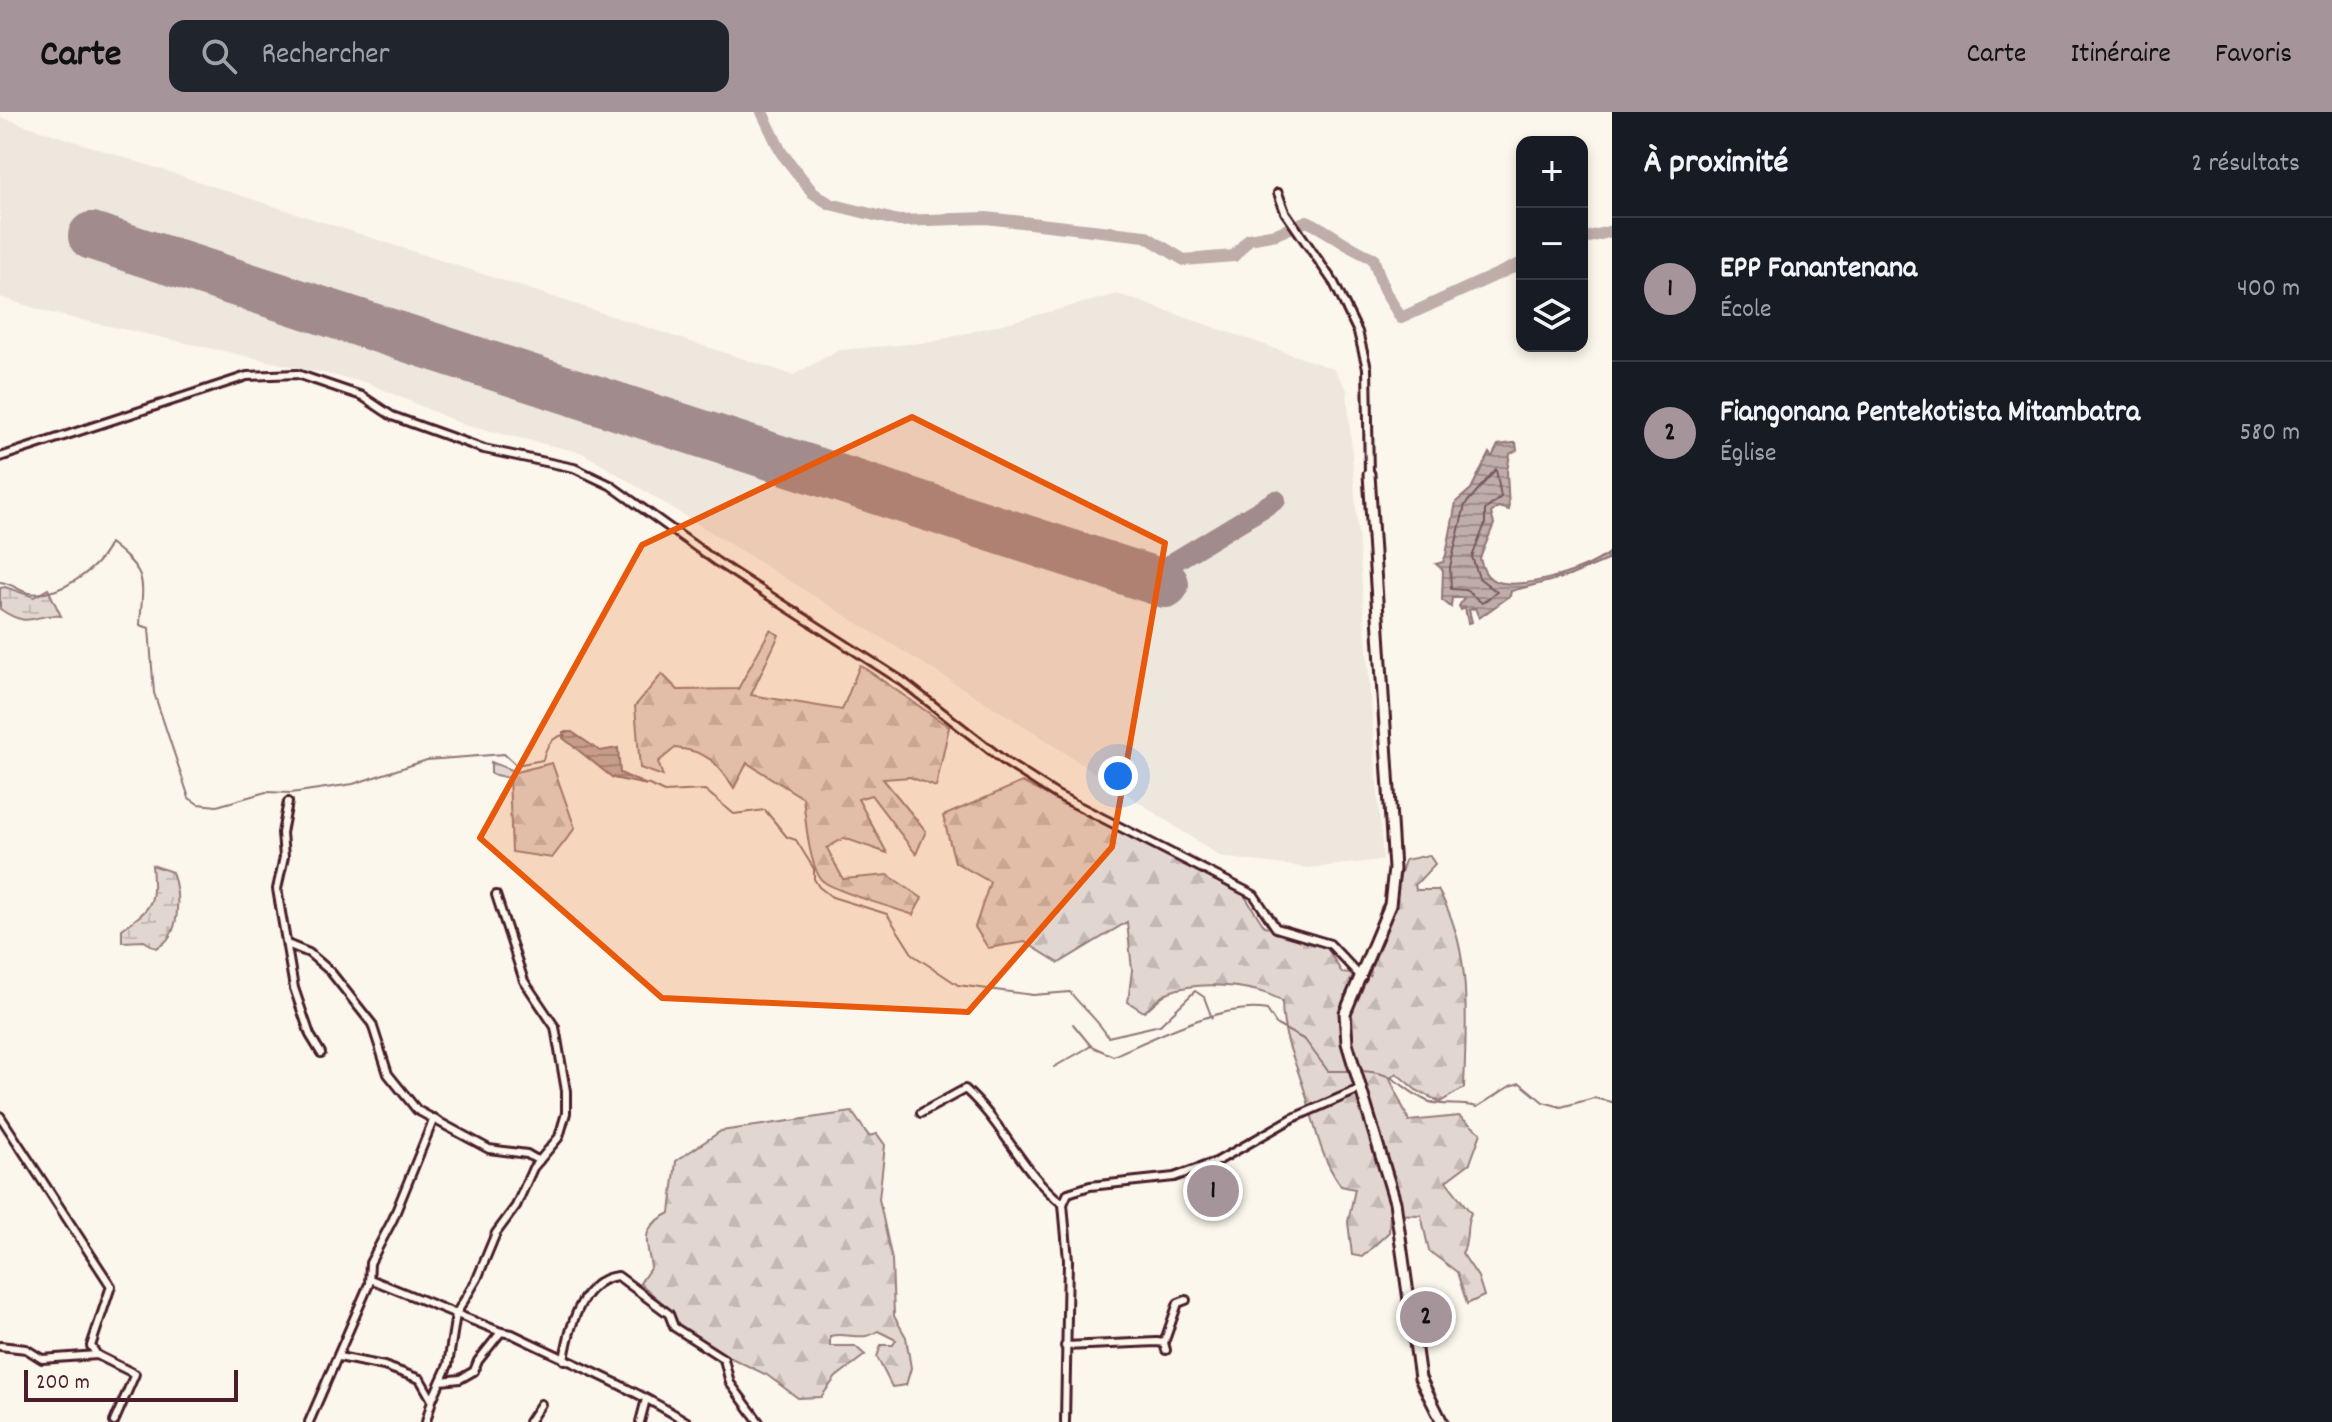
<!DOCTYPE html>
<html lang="fr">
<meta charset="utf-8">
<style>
body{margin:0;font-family:Dekko,sans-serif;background:#20242c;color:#f1f3f6}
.controls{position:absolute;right:24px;top:24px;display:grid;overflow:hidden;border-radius:16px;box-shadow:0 4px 12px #0003}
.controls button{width:72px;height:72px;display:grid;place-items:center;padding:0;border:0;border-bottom:2px solid #363941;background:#171b24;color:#f1f3f6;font:40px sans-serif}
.scale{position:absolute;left:24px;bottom:20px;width:214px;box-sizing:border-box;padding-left:8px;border:4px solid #4a1f2b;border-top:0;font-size:22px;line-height:28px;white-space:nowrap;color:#4a1f2b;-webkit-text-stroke:6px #fbf7ec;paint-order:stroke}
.you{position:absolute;left:1118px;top:664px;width:28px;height:28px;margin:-20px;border:6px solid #fff;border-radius:50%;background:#1a73e8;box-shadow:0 0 0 12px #1a73e833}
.badge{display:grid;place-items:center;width:52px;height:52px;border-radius:50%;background:#a6949b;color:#111;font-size:26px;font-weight:700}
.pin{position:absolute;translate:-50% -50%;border:4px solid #fff;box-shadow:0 2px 8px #0006}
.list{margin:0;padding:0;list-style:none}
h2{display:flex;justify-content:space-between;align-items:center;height:104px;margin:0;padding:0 32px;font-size:34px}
h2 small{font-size:26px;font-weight:400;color:#9ea1a6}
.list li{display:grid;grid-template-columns:52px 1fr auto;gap:24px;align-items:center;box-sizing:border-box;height:144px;padding:0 32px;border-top:2px solid #363941}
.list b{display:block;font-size:30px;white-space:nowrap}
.list p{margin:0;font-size:26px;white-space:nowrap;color:#9ea1a6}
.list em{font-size:26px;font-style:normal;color:#9ea1a6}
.icon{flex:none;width:44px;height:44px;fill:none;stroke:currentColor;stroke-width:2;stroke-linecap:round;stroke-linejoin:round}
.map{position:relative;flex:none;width:1612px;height:1310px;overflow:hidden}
header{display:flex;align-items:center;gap:48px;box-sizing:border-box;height:112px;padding:0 40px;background:#a6949b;color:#111}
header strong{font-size:38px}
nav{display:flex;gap:44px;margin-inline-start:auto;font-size:28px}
.search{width:560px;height:72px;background:#20242c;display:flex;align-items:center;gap:20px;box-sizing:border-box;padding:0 28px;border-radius:16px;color:#9ea1a6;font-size:30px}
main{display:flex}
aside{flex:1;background:#171b24}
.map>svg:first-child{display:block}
.built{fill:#eee7de}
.forest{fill:url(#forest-firs);stroke:#967b7e;stroke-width:2}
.wetland{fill:url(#wetland-marsh);stroke:#967b7e;stroke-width:2}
.water{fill:url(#water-rules);stroke:#907477;stroke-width:2}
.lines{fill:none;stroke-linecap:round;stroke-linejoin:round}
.shore{stroke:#79585e;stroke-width:2}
.stream{stroke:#907477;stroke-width:2}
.river{stroke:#bfadaa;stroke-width:12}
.taxiway{stroke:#a28b8c;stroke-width:20}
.runway{stroke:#a28b8c;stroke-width:48}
.street-casing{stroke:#4a1f2b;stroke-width:12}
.secondary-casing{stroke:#4a1f2b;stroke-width:15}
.street{stroke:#fbf7ec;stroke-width:6}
.secondary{stroke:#fbf7ec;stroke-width:9}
.marked{fill:#e8590c;fill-opacity:0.2;stroke:#e8590c;stroke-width:6;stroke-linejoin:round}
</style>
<header>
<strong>Carte</strong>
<div class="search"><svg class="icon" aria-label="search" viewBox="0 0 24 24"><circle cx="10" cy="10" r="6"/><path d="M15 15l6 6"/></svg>Rechercher</div>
<nav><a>Carte</a><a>Itinéraire</a><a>Favoris</a></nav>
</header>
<main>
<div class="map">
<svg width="1612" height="1310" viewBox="0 0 1612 1310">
<defs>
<pattern id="forest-firs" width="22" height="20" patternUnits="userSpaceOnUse" patternTransform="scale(2)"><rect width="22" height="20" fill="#e2d7d0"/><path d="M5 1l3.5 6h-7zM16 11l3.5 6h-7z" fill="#c3b8b3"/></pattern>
<pattern id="wetland-marsh" width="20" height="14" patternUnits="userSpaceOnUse" patternTransform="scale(2)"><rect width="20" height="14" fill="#e2d7d0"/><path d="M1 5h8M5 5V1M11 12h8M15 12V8" fill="none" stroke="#c3b8b3"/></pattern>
<pattern id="water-rules" width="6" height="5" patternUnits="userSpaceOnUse" patternTransform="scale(2)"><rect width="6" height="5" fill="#bfadaa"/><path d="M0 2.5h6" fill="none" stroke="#9d8c8b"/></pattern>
</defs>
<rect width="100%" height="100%" fill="#fbf7ec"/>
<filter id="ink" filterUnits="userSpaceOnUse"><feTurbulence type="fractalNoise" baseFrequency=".0125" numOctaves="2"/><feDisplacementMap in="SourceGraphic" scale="16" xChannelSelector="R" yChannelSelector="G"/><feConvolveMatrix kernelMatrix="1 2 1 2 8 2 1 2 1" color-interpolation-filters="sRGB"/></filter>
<g filter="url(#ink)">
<polygon class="built" points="0,5 793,263 839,238 932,230 1118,182 1334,257 1347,278 1383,748 1309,756 1221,745 1032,619 583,341 464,313 368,271 50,201 0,185"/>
<g class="forest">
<path d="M770,518L779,523L751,583L842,598L860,553L949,615L936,675L910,665L883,667L926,719L916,742L871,683L858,687L887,741L844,726L827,736L843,767L888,763L922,786L913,803C896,796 827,778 820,766C808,746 806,710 803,686L747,651L734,676C717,650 707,639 675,636L658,650L663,664L640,656L635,594L662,562L678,578L738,577Z"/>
<polygon points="491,650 516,660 552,651 575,716 552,746 512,740 509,666 491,662"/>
<path d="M1022,670L1244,783L1264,814L1326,834L1342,861L1370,864L1381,795L1397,773L1405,748L1429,743L1435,752L1415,773L1416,778H1438C1473,838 1466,909 1464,976L1440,990L1416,978L1396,961L1390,967L1409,1009L1459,1004L1481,1021L1470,1051L1446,1069L1471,1101C1464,1115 1470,1128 1462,1141L1478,1165L1484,1184L1467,1192L1457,1160L1429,1139L1421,1103L1390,1102L1389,1120L1362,1145L1352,1143L1348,1110L1355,1077L1341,1074C1319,1043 1316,1016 1305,980C1295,947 1282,926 1282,889C1256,873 1199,868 1169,880C1161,883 1152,894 1144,900L1128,890L1132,858L1127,810L1059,851L1025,830L988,836L975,815L990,770L955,750L943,704Z"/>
<path d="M852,1000L869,1024L877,1022L885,1033L879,1087L892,1148L894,1204L906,1225L911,1256L906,1273L892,1275L877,1245L881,1233H893L896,1228L878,1219C863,1230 847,1220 830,1224V1234H855L865,1243L836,1265L821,1285L798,1286L767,1263L725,1243L677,1213L672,1200L640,1171L651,1155C646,1125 640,1116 670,1101L676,1049L721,1019Z"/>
</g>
<g class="wetland">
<path d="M5,475L34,485L48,477L61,504C33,500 32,519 0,497V476Z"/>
<path d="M152,753L172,760C180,782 182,825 156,836L144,829L122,830V817C154,795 155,791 152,753Z"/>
</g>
<g class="water">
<path d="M1513,331H1516L1517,338L1510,342L1507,359L1509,398L1498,395L1491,401L1494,412L1480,446C1482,456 1486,467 1498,470C1526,477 1592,458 1612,438V446L1569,464L1511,479L1510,484L1479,506L1475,496L1469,498L1472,510L1468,511L1465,496L1461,498L1459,494L1464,486H1452L1451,495L1442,488L1443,458L1436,452L1443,450L1446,443L1456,390L1471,377L1489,341L1492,345L1498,333Z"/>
<polygon points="563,620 572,620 600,639 618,636 620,661 647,673 613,666 563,626"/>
</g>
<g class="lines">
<polygon class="shore" points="1496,357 1501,385 1485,398 1485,412 1472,445 1479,466 1497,480 1482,491 1466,478 1451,477 1450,455 1465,393"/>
<g class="stream">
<path d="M0,470C12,471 18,479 29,481C59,486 99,457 110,431C149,462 143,466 140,513L149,516L154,581L189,686L198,692L217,694L266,680L291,681L353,672L427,648L504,642L516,653L543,648C545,637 551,624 565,623"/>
<path d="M647,672L664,680L705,678L734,702L765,698L787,725L796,728L814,757V767L819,775L832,785L887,802L913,843L958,873L1033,883L1070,880C1083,897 1098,907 1108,925L1160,913L1195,879L1204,885L1212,906"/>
<path d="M1073,912L1091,934L1113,944C1152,927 1225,889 1267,898L1277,913L1305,928L1328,959H1350"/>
<polyline points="1054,955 1091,934"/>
<path d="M1360,959C1398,960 1399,976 1427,989C1440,995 1462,990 1477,995L1510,974L1520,971L1543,990L1561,995L1594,986L1612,990"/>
</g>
<g class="river">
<path d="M762,0L781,40L813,81L830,92L899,109L986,106L1145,124L1184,148L1234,144L1249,127L1276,122L1307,109C1331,120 1349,137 1373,146L1384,178L1401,206L1522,151"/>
<polyline points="1582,127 1612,119"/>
</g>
<polyline class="taxiway" points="1147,466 1276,388"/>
<polyline class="runway" points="92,124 1165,472"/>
<defs>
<g id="street">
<polyline points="1278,81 1285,100 1334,171 1358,220 1367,256 1369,362"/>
<polyline points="0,345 247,264 297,262 362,284 392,304 484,337 574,356 610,373 717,450 902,569 1007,651 1057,683 1254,783 1276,816 1330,832 1362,866"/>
<polyline points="288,690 282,721 284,745 277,777 294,876 310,923 321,941"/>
<polyline points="287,832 309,841 330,859 372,912 388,962 417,998 489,1037 527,1042 539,1049"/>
<path d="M921,1001L965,977C1003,1011 1023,1062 1063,1092"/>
<polyline points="0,1004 111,1174 91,1234 97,1243"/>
<path d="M370,1167L501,1220L512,1222C571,1251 631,1275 687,1310"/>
<polyline points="1164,1231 1178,1191 1186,1188"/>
<polyline points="0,1234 26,1237 42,1247 97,1243 135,1262 114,1310"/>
<polyline points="1065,1234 1157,1230 1164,1231 1166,1238"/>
<polyline points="339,1245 384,1254 420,1267 432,1288 426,1310"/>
<path d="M564,1248C569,1217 581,1167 618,1164L669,1202L674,1215L724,1247L730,1271L759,1310"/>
<polyline points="441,1269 460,1267 474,1259 478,1249 501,1220"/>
<polyline points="432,1288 448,1253 456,1202 477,1167 496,1121 516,1094 533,1056 559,1025 566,1001 566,979 555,915 524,869 496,783"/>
<polyline points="309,1310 369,1172 370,1151 393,1107 434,1006"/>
<polyline points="529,1310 541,1292"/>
<polyline points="640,1310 646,1287"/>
<polyline points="1065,1310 1068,1148 1063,1092 1068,1081 1090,1074 1174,1065 1216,1050 1293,1006 1362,976"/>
</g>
<polyline id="secondary" points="1369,362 1394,757 1390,793 1345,901 1347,931 1395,1090 1420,1266 1442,1310"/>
</defs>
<use href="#street" class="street-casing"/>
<use href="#secondary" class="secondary-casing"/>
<use href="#street" class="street"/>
<use href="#secondary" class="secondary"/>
</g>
</g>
<path class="marked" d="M912,305L1165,431L1112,735L968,900L662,886L480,726L642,433Z"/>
</svg>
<div class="controls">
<button>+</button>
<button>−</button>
<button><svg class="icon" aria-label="layers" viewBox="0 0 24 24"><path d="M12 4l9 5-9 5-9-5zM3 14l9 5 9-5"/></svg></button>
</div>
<div class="scale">200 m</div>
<div class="you"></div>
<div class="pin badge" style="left:1213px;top:1079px">1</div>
<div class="pin badge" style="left:1426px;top:1205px">2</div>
</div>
<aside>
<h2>À proximité<small>2 résultats</small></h2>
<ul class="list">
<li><span class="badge">1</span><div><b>EPP Fanantenana</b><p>École</p></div><em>400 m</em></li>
<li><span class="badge">2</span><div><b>Fiangonana Pentekotista Mitambatra</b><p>Église</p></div><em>580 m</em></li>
</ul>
</aside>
</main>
